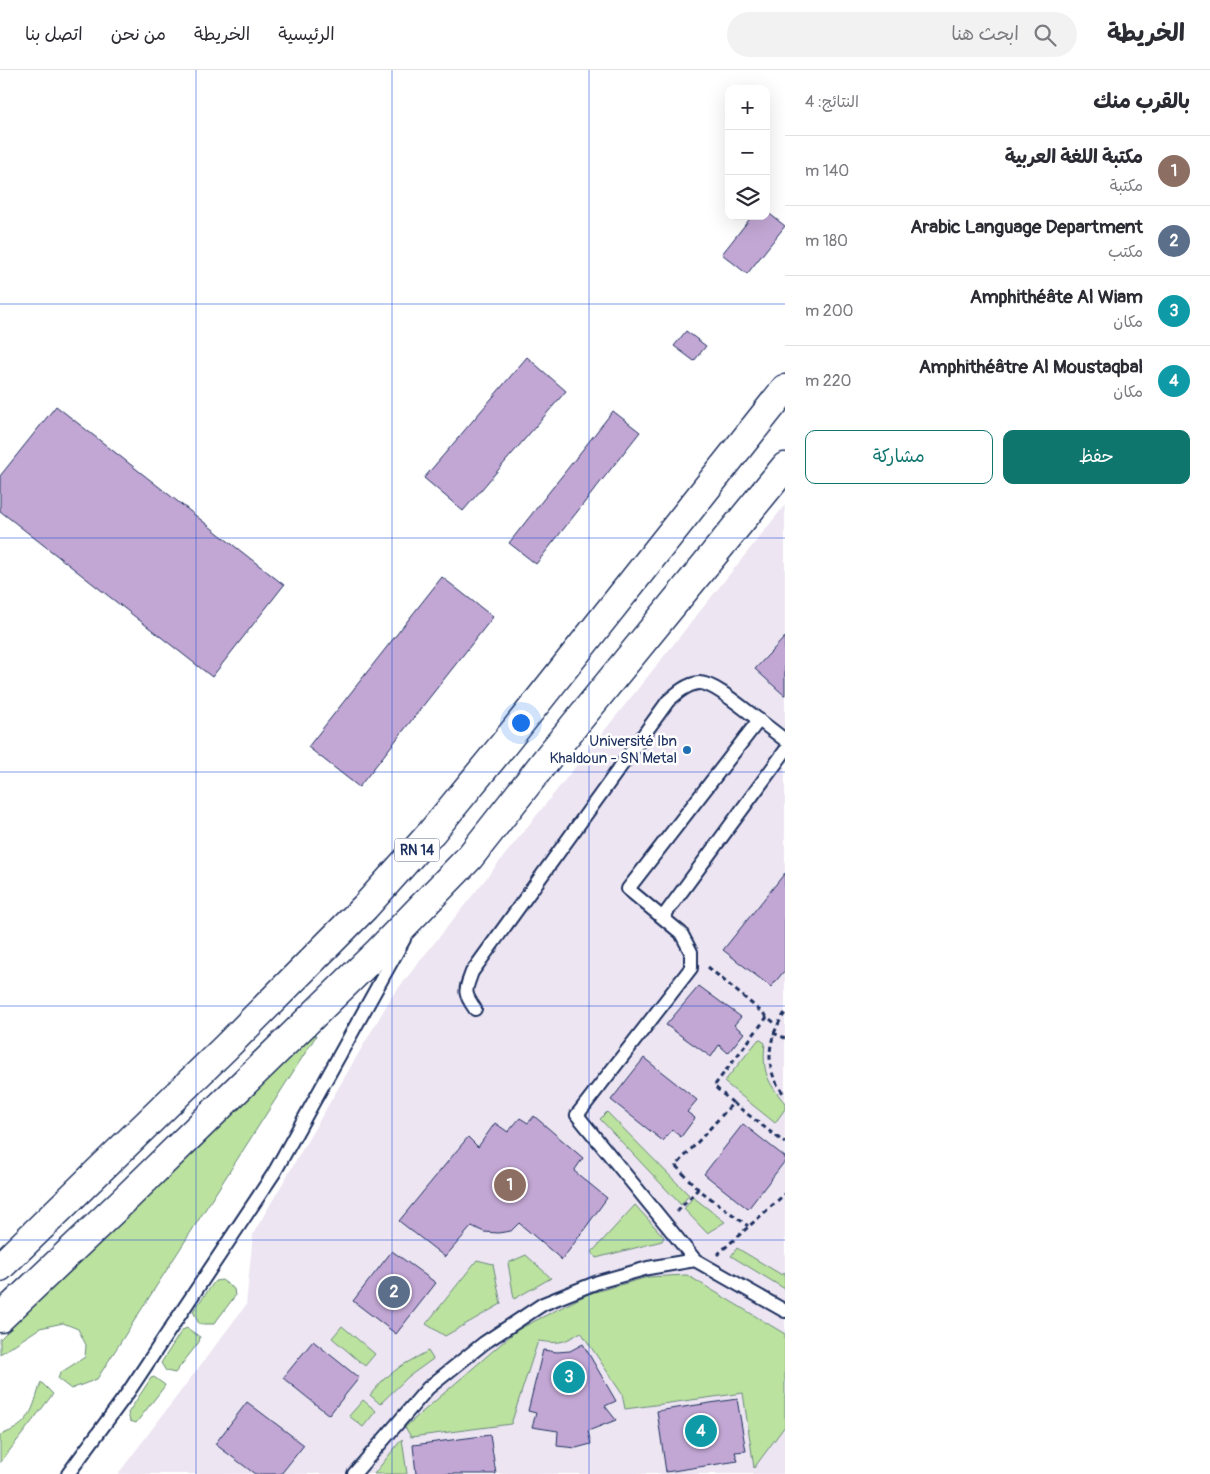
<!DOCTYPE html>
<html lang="ar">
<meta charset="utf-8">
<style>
body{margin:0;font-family:Pangolin,"Playpen Sans Arabic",sans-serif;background:#f2f2f3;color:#2b2b33;direction:rtl}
.controls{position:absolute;right:15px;top:15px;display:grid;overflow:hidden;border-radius:10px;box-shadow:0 5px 20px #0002}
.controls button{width:45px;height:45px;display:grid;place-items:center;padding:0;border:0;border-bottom:1px solid #e1e1e2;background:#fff;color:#2b2b33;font:25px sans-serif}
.you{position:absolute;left:520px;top:652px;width:18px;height:18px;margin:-12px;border:4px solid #fff;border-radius:50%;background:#1a73e8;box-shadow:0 0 0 8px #1a73e833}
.badge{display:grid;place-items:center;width:32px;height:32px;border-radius:50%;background:#0f766e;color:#fff;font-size:16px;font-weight:700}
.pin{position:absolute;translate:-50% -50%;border:2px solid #fff;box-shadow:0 1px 5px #0006}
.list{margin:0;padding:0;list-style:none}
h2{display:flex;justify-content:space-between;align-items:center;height:65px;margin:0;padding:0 20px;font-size:21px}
h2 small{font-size:16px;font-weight:400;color:#7c7c81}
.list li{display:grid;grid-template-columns:32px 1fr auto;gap:15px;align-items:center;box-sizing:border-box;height:70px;padding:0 20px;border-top:1px solid #e1e1e2}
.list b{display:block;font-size:19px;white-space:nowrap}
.list p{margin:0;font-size:16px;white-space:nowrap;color:#7c7c81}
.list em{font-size:16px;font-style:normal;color:#7c7c81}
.actions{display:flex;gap:10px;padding:15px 20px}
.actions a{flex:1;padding:11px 0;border:1px solid #0f766e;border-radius:10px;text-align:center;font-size:18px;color:#0f766e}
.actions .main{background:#0f766e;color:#fff}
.icon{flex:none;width:28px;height:28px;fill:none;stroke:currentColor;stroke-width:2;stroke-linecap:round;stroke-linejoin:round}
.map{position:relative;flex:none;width:785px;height:1404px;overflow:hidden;direction:ltr}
header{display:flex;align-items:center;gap:30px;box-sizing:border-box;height:70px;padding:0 25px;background:#fff;border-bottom:1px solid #e1e1e2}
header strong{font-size:24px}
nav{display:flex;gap:28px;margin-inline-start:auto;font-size:18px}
.search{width:350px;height:45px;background:#f2f2f3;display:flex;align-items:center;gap:12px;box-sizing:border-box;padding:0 18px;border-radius:28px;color:#7c7c81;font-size:19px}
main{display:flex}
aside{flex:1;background:#fff}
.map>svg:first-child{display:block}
.built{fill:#ede5f2}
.green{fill:#bbe29e;stroke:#6b887e}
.building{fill:#c2a7d4;stroke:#1b2f5e}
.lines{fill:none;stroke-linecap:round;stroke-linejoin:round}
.lane-casing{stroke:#1b2f5e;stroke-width:16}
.highway-casing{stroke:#1b2f5e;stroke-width:31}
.path{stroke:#1b2f5e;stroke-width:3;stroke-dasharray:5 4;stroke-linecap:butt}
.lane{stroke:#fff;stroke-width:12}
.highway{stroke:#fff;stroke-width:28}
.grid{fill:none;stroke:#1d4ed8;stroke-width:1;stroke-opacity:0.55}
.poi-dot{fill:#1f6fb2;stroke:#fff;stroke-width:2}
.labels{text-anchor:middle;stroke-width:5;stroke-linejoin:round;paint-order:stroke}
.shield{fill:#fff;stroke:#5f6d8e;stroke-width:1}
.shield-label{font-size:14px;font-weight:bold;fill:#1b2f5e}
.poi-label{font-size:15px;fill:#1b2f5e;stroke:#fff;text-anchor:end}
</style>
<header>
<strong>الخريطة</strong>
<div class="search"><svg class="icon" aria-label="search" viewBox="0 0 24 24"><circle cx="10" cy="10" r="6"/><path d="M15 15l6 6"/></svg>ابحث هنا</div>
<nav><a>الرئيسية</a><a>الخريطة</a><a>من نحن</a><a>اتصل بنا</a></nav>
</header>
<main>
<aside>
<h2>بالقرب منك<small>النتائج: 4</small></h2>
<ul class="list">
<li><span class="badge" style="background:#8d6e63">1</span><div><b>مكتبة اللغة العربية</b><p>مكتبة</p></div><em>140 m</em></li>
<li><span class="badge" style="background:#5c6f8a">2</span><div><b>Arabic Language Department</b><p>مكتب</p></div><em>180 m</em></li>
<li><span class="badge" style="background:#0f9aa8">3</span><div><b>Amphithéâte Al Wiam</b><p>مكان</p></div><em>200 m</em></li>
<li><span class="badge" style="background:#0f9aa8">4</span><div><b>Amphithéâtre Al Moustaqbal</b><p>مكان</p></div><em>220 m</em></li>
</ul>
<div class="actions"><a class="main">حفظ</a><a>مشاركة</a></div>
</aside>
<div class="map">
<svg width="785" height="1404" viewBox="0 0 785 1404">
<rect width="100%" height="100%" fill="#fff"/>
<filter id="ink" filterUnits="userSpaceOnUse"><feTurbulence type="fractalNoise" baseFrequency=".02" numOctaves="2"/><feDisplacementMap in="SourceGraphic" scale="10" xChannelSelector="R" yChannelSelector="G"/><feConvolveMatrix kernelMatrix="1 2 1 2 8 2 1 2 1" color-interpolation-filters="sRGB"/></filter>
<g filter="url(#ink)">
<polygon class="built" points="785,435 785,1404 118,1404 246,1235 253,1164 392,926"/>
<g class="green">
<polygon points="312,964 316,966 97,1309 71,1319 58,1309 60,1303 85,1287 86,1275 78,1259 63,1253 40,1258 0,1284 0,1269"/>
<path d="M759,969L765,973C762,1001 767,1012 785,1033V1039L775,1053L724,1012Z"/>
<polygon points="607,1042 689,1125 681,1135 600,1049"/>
<polygon points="693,1127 725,1152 707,1163 684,1139"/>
<polygon points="635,1135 664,1167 662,1171 596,1188 592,1182"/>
<polygon points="737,1178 782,1205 785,1202 785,1219 731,1186"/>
<polygon points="526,1185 551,1208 514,1229 508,1193"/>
<polygon points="477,1190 493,1194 501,1234 445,1266 426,1254"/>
<path d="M687,1205L785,1264V1356L754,1398L743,1323L625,1339L622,1324L581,1262C563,1273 560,1274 538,1271L511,1354L411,1367L405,1357L517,1260L588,1224L648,1207Z"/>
<polygon points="222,1210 234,1219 235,1226 214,1254 199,1254 193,1241 215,1211"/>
<polygon points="342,1256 375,1284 365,1296 332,1268"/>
<polygon points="187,1258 200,1267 199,1272 175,1303 166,1301 161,1293 182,1260"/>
<polygon points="428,1281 433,1289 408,1307 380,1334 370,1325 383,1310 401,1296"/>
<polygon points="154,1307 165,1315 164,1317 136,1353 130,1351 128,1343 151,1308"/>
<path d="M41,1312L53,1324L0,1393V1365C31,1355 32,1340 41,1312Z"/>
<polygon points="363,1330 376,1341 363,1357 349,1346"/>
<polygon points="402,1369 407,1404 374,1404"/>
</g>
<g class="building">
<polygon points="766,141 785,156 747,204 722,184 752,146 766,146"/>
<polygon points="686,261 706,276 694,291 674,276"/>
<polygon points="527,287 566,321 463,441 424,408"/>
<polygon points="56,336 284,515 212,607 0,441 0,406"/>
<polygon points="613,341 640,362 536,494 509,473"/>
<polygon points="442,507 493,547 359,717 308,677"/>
<polygon points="785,567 785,625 784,625 755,599"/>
<polygon points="785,803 785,900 771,917 723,880"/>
<polygon points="699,916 741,947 734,955 744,963 728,983 719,975 711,987 666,955"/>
<polygon points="644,988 697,1030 687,1042 695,1048 681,1067 672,1060 663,1071 611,1030"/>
<polygon points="534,1046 583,1088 574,1101 607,1128 562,1190 519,1153 511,1161 498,1163 484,1162 472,1156 445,1187 399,1151 468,1067 478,1077 495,1053 508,1062 520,1048 528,1053"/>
<polygon points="743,1054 785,1087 785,1091 748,1139 704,1104"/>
<polygon points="392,1181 436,1213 396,1264 353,1231"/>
<polygon points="313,1271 359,1308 329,1345 283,1308"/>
<polygon points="583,1274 616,1331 605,1336 616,1350 588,1361 591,1374 576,1378 557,1376 558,1361 532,1357 536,1343 528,1341 543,1280 557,1282 570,1281"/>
<polygon points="737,1329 746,1381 735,1382 738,1391 666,1402 657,1341"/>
<polygon points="247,1332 304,1375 281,1404 255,1404 215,1374"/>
<polygon points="490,1365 496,1404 416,1404 413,1375"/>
</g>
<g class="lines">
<defs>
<g id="lane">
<polyline points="785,670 759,650 628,819 681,863 691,882 691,898 577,1045 695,1190 785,1241"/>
<polyline points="663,847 785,681"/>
<path d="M475,939C463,922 465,921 472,902L668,631C677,623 687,614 699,613C714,612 746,641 759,650"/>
<polyline points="68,1404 129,1321 274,1103 404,869"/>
<polyline points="354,1404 428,1318 484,1273 543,1234 598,1212 648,1198 695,1190"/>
</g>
<g id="highway">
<polyline points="0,1197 226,977 365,837 431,763 504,674 785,319"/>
<polyline points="0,1248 121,1133 379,881 469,788 550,685 785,397"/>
</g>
</defs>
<use href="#lane" class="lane-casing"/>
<use href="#highway" class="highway-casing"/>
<g class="path">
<polyline points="708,897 777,955"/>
<path d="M785,943C767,968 763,1001 785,1025"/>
<polyline points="773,963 785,968"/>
<polyline points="733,1033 714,1016 767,947"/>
<polyline points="698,1119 676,1096 733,1033 785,1073"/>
<polyline points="677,1142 698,1119 748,1156"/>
<polyline points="717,1185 785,1124"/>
</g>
<use href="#lane" class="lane"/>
<use href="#highway" class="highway"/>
</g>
</g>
<path class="grid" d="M196,0V1404M392,0V1404M589,0V1404M0,234H785M0,468H785M0,702H785M0,936H785M0,1170H785"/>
<circle class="poi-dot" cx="687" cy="680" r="5"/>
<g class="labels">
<rect class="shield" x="394.5" y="768.5" width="45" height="23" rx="4"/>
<g class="shield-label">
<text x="417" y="785">RN 14</text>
</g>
<g class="poi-label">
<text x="677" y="676">Université Ibn<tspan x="677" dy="17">Khaldoun - SN Metal</tspan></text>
</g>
</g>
</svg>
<div class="controls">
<button>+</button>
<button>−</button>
<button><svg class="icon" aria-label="layers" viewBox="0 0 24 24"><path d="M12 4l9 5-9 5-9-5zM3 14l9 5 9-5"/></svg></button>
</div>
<div class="you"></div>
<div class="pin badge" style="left:510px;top:1115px;background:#8d6e63">1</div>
<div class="pin badge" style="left:394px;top:1222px;background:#5c6f8a">2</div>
<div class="pin badge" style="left:569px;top:1307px;background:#0f9aa8">3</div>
<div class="pin badge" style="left:701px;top:1361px;background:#0f9aa8">4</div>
</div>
</main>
